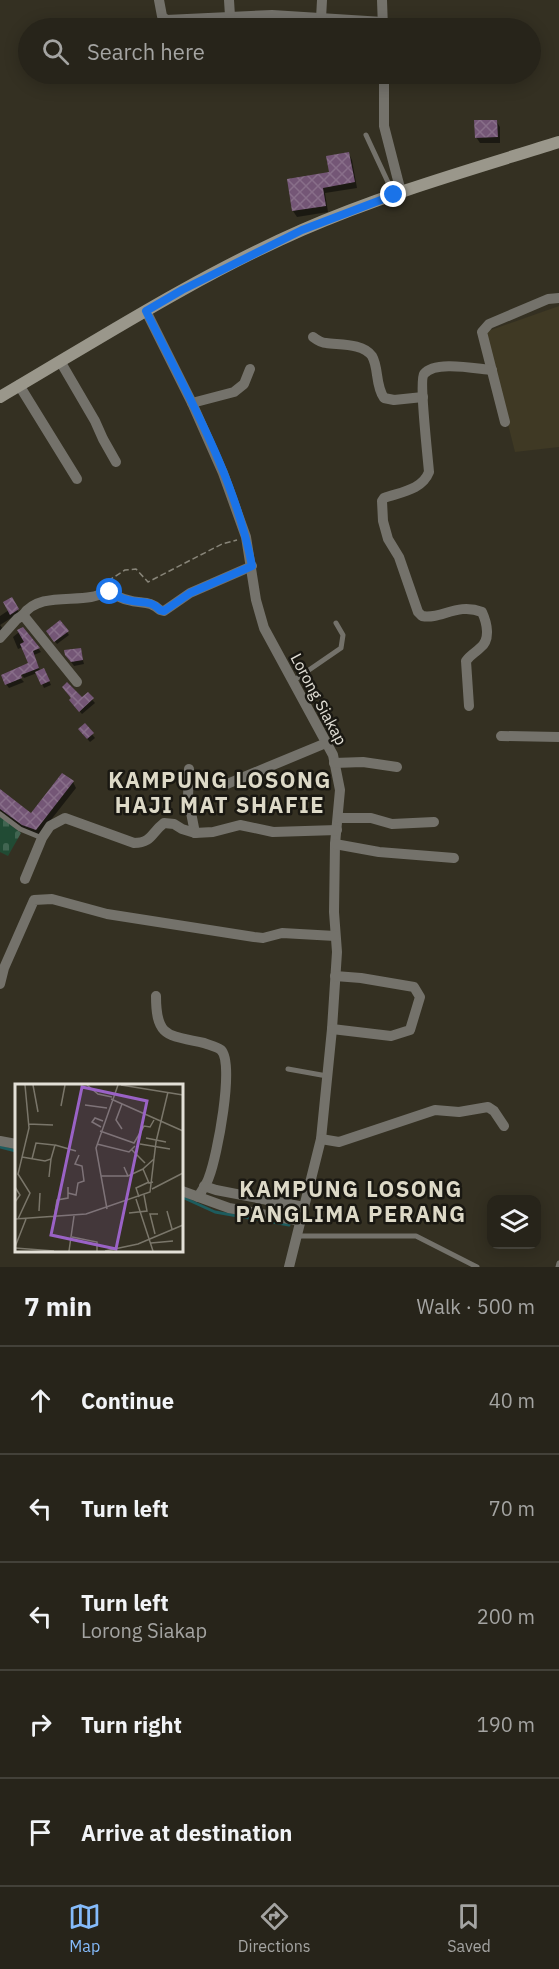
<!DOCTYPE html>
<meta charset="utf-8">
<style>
body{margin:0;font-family:"IBM Plex Sans",sans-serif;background:#333027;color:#f1f3f6}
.controls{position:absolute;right:18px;bottom:18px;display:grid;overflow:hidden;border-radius:12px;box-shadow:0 3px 15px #0003}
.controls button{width:54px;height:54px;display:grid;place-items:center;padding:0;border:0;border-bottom:2px solid #434139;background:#27241a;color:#f1f3f6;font:30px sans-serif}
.stop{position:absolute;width:18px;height:18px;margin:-14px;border:4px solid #1a73e8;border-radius:50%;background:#fff}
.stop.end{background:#1a73e8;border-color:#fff;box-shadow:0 2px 6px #0008}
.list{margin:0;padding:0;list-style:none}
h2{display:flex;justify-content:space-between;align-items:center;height:78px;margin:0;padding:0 24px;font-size:26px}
h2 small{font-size:20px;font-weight:400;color:#a4a4a2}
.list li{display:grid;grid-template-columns:39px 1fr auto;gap:18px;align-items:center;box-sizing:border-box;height:108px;padding:0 24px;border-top:2px solid #434139}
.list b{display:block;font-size:22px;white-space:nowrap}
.list p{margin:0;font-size:20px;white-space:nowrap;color:#a4a4a2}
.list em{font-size:20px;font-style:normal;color:#a4a4a2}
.icon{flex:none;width:33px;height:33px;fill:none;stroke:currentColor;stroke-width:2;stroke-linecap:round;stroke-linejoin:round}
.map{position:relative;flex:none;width:559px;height:1267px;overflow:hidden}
.search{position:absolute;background:#27241a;box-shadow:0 3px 15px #0003;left:18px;right:18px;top:18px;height:66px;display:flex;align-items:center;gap:15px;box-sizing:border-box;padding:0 21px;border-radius:33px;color:#a4a4a2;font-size:22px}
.sheet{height:618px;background:#27241a}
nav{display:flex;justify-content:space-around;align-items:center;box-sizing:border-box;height:84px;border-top:2px solid #434139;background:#27241a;font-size:16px;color:#a4a4a2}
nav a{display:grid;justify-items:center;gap:3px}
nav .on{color:#85bbfb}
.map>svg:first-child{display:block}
.built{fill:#3f3924}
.cemetery{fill:url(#cemetery-stones)}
.shadow{fill:#0007}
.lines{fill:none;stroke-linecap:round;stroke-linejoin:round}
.stream{stroke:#1d5c5e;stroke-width:3}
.building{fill:url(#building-cross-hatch)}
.path{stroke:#888579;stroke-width:1.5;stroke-dasharray:6 3;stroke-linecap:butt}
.lane{stroke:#74726b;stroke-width:5}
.street{stroke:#74726b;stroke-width:10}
.secondary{stroke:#9a978b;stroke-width:12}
.route{stroke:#1a73e8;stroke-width:8}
.labels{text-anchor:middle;stroke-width:5;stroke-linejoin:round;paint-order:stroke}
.street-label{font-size:16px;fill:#e3e0d7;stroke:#1a1812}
.district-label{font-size:22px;font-weight:bold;letter-spacing:1.5px;fill:#ddd9c7;stroke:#1a1812}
.inset-road{fill:none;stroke:#7a766a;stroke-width:1.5}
.view{fill:#9a62c6;fill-opacity:0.15;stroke:#9a62c6;stroke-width:3}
.inset-edge{fill:none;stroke:#e3e0d7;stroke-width:3}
</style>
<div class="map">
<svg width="559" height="1267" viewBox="0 0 559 1267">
<defs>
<pattern id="cemetery-stones" width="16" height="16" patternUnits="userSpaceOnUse" patternTransform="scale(1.5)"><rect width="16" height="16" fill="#214b34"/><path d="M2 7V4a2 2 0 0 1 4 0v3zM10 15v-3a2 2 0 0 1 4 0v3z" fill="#416551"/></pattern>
<pattern id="building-cross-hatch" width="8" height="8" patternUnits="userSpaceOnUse" patternTransform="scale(1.5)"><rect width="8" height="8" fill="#745676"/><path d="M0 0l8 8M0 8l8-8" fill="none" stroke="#886e89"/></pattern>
</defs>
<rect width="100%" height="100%" fill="#343022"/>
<polygon class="built" points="559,306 559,447 515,452 485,332"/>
<polygon class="cemetery" points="0,816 21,833 8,856 0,852"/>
<g class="shadow">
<polygon points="496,121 500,127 500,143 480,143 476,137"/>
<polygon points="349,154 352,160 357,188 325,193 328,212 297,217 293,211 288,180 331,173"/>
<polygon points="12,599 19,613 0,625 3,629 0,632 0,616 9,610"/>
<polygon points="23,629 41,652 34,655 40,671 46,674 51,685 44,688 37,673 24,678 20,673 30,664 23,647 18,649 13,637"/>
<polygon points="67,632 69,635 57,644 50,635"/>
<polygon points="80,649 84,664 74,666 69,659"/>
<polygon points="14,671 24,682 9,688 6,684"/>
<polygon points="87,694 95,703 82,714 73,704 73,699 82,699"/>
<polygon points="84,725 95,738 90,742 82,733"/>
<polygon points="73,782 76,788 39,835 27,831 0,811 0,791 31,815"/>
</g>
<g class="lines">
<g class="stream">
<polyline points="0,1147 16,1151"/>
<polyline points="182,1197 215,1212 289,1225"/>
</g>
</g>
<g class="building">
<polygon points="474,120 497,120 498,137 475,138"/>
<polygon points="349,152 355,182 323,188 326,206 292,211 287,179 329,172 326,156"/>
<polygon points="12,597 19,609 10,615 3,602"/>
<polygon points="60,620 69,631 54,642 46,631"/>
<polygon points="23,627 40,648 33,651 39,668 21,675 22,678 5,685 1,675 28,663 20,644 24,642 17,630"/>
<polygon points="81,648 83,660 71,662 65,655 64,650"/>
<polygon points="44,668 50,681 41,685 35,672"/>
<polygon points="67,682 82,697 88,692 94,698 79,712 69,700 71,698 62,687"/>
<polygon points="85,723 94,733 87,739 78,729"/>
<polygon points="62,773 74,781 36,830 22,825 0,809 0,789 31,813"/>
</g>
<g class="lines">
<polyline class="path" points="108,581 125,570 136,569 148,582 222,544 237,540"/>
<g class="lane">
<polyline points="366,135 393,193"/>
<polyline points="293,681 341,648 343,635 336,623"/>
<polyline points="0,814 20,829 42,838"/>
<polyline points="288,1069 327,1076"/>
<polyline points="297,1236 416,1236 477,1267"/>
<polyline points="558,1267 559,1263"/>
</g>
<g class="street">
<polyline points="159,0 162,16 166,20 272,15 383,22"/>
<polyline points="229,0 230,16"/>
<polyline points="382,0 383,28"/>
<polyline points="321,19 322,0"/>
<polyline points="384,74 384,126 401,192"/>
<polyline points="146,311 192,403 223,473 246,537 256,600 264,628 333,755 340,790 335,844 334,912 337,952 332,1029 321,1139 289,1267"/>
<path d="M313,337C317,340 322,343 326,343C340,345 363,343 372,356C379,368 375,385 384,398L394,400L423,397"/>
<polyline points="60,361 95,421 103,439 116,462"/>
<polyline points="19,385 77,479"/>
<polyline points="192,403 234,392 244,384 250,369"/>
<polyline points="505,422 482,332 489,324 548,299 559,298"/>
<path d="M23,615C37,594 69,601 91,597C97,596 103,593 110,592C115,595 122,599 128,600C141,604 150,600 160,610L164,611L190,593L252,566"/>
<polyline points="0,638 17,619 23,615 77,682"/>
<path d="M469,706L466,661C470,655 475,653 480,648C491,640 487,623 482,612C457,602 441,620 422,616L418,612L399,557L388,539L383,521L382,501L384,498C401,492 422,490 429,472C428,459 419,380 424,374C435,360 477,369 492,370"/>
<polyline points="501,736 559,737"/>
<polyline points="334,763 363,762 397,767"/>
<polyline points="189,769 188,797 195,833"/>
<polyline points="227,784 326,743"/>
<polyline points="338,818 371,818 392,824 434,822"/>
<polyline points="335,844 379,852 454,858"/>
<path d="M25,879L42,838L50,826L65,818L134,843C152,843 151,833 164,823L174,824L182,829L195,833L213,832L240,825L273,832L337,830"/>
<polyline points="0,984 4,968 34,900 52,899 107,914 254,937 263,938 282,933 335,936"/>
<path d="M156,996C156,1038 168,1035 204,1043C209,1045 216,1046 221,1050C235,1063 217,1157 209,1177C207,1184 202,1190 198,1197"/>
<polyline points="332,1029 391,1036 410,1030 420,997 414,987 361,978 335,976"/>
<polyline points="321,1139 339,1142 435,1110 459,1112 488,1107 494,1111 504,1126"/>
<polyline points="0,1141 16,1144"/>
<polyline points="204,1186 216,1190 304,1207"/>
<polyline points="182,1191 229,1208 300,1221"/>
</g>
<path class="secondary" d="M0,397C99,339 197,276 302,230C384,194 473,169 559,142"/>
</g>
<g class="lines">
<path class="route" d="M110,592C115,595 122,599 128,600C141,604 150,599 160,610L164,611L190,593L252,566C235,476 186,392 146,311L182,290L302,230L394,195"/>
</g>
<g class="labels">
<g class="street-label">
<text transform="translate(319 699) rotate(62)" y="6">Lorong Siakap</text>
</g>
<g class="district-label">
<text x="220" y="788">KAMPUNG LOSONG<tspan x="220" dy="25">HAJI MAT SHAFIE</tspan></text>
<text x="351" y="1197">KAMPUNG LOSONG<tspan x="351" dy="25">PANGLIMA PERANG</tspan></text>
</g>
</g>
<g transform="translate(15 1084)">
<rect width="168" height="168" fill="#343022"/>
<path class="inset-road" d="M18,1L23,28M72,1L83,10L97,13M106,1L168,11M96,15L168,47M70,21L92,24M46,22L50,1M13,40L38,41M86,43L77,38L80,34L88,37M107,45L101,36L107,20M85,47L119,59L129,42L135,43L139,36M131,54L151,58M82,60L114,68L120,62M125,60L155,65M117,66L130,79M7,73L30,77L36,75L40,61L61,67M17,75L21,59L39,61M109,83L113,92L128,85M86,92H113M34,93L36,75M138,98L134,99L128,85L139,75M0,103L5,111L0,118M137,105L168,89M53,109L61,111L63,99L69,97L67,82L60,80L64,71M124,113L121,104L134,98M121,115L138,167M92,125L81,64L103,1M24,127L25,109M152,127L157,145M114,129L132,127L129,111M39,134L42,116L53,114V103M0,135L71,130L135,108L141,58L153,8M3,135L15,109L3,90L14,44L10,1M140,150L135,130H143M57,153L82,158V167M136,159L158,157M0,163L11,135M0,164L39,167M54,167L59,132M90,167L123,160L168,141"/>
<path class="view" d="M67,3L132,17L101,165L36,151Z"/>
<rect width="168" height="168" class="inset-edge"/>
</g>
</svg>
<div class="controls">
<button><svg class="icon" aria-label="layers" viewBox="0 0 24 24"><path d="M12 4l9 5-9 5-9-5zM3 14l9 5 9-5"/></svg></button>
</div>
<div class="stop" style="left:110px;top:592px"></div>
<div class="stop end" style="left:394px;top:195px"></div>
<div class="search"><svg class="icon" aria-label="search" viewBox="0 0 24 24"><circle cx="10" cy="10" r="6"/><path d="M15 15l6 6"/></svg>Search here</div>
</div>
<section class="sheet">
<h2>7 min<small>Walk · 500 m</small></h2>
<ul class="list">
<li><svg class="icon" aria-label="ahead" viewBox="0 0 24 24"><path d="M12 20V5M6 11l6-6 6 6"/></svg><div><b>Continue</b></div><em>40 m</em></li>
<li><svg class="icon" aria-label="left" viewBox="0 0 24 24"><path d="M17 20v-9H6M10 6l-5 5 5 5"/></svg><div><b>Turn left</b></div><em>70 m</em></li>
<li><svg class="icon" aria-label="left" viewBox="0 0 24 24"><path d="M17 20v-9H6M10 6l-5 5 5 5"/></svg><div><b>Turn left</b><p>Lorong Siakap</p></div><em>200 m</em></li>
<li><svg class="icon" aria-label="right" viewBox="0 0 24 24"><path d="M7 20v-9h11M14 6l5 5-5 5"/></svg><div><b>Turn right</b></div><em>190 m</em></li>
<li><svg class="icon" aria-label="arrive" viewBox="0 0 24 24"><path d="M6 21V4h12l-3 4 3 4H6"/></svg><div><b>Arrive at destination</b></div></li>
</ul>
</section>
<nav>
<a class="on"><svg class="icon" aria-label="map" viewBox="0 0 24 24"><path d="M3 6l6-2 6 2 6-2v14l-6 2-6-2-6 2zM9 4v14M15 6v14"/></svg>Map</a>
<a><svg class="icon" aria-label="directions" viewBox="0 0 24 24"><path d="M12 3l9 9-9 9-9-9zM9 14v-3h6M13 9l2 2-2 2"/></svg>Directions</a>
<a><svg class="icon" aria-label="saved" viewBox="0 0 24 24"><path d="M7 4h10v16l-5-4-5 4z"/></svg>Saved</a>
</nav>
